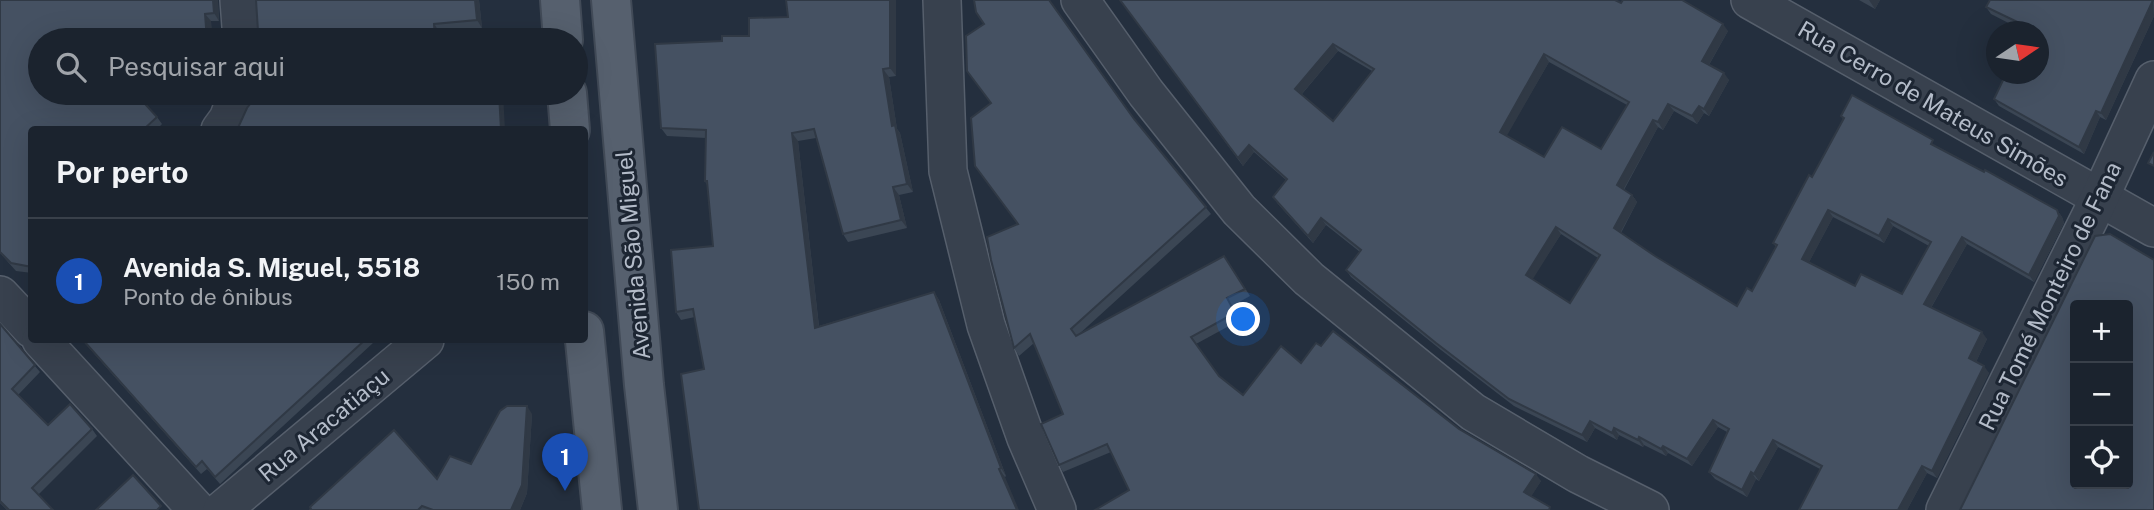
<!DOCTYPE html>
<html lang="pt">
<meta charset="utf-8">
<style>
body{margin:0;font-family:"Public Sans",sans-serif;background:#242b36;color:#f1f3f6}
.controls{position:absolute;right:21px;bottom:21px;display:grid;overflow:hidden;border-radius:7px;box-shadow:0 7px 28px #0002}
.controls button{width:63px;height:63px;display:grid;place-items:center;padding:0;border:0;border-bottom:2px solid #39404a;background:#1b232e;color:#f1f3f6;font:35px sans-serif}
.compass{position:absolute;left:1986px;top:21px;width:63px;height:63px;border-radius:50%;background:#1b232e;box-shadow:0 7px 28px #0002;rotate:77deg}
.you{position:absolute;left:1244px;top:320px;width:24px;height:24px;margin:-18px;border:5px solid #fff;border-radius:50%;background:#1a73e8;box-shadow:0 0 0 10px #1a73e833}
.badge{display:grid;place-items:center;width:46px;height:46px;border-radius:50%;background:#ea580c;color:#fff;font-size:23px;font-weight:700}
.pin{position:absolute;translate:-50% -58px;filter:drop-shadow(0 2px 4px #0008)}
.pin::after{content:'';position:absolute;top:37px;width:24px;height:21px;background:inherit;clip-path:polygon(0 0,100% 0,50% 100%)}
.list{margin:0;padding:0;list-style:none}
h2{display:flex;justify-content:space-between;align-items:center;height:91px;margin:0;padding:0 28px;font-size:30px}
h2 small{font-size:23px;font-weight:400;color:#a0a4aa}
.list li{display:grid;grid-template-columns:46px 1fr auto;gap:21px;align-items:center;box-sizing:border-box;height:126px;padding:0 28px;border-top:2px solid #39404a}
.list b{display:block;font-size:26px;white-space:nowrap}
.list p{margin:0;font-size:23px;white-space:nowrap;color:#a0a4aa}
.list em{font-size:23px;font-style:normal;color:#a0a4aa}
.icon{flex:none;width:38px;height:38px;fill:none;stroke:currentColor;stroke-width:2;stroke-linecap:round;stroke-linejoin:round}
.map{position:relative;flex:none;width:2154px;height:510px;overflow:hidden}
.search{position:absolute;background:#1b232e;box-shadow:0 7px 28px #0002;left:28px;top:28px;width:560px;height:77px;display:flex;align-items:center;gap:18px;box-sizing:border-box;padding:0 24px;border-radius:38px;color:#a0a4aa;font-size:26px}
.panel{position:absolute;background:#1b232e;box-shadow:0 7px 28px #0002;left:28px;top:126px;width:560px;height:217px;border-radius:7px}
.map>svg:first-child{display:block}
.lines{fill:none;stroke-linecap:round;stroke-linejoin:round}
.minor-casing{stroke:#565f6c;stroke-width:40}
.primary-casing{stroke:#414a57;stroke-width:42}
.minor{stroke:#38414e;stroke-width:37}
.primary{stroke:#56606e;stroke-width:38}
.wall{fill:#3b4654;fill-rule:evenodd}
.shaded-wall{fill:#303945}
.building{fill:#455162;stroke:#303945;stroke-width:2;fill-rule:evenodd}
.labels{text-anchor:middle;stroke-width:6;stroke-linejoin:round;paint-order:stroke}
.street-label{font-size:23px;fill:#b4bcc9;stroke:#1d2633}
</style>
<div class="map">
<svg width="2154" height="510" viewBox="0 0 2154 510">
<rect width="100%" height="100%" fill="#242f3e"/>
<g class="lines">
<defs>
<g id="minor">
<polyline points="239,0 242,40"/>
<polyline points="942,0 948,171 986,325 1026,438 1057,510"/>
<polyline points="1080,0 1146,93 1239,210 1309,279 1473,412 1578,474 1650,510"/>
<polyline points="1750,0 2154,228"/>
<polyline points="220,130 228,119 238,93"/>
<polyline points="0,295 32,329"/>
<polyline points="41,340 197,510"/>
<polyline points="222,510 425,340"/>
<polyline points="1945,510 2099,199 2154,80"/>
</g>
<g id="primary">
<polyline points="560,0 563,40"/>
<polyline points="611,0 644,385 658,510"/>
<polyline points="567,93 570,130"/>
<polyline points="584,331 602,510"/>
</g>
</defs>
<use href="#minor" class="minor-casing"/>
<use href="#primary" class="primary-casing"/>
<use href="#minor" class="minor"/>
<use href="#primary" class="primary"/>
</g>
<g class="wall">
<polygon points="0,0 218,2 219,21 211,21 212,40 40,40 157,117 162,124 156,130 32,130 32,273 16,271 0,253"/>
<polygon points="479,0 482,28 439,31 256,40"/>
<polygon points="896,0 896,76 889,77 897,129 900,133 913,192 899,195 907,228 848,242 843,234 816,138 798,141 819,326 934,292 939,300 1006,476 1005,477 704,369 695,317 681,320 676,312 713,246 707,185 705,181 706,138 667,136 661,128 722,41 749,36 788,17"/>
<path d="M1120,0L1621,3L1728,31L1709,65L1729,80L1709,116L1704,113L1697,124L1674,111L1663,130L1658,127L1624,190L1632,195L1637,202L1621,233L1655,256L1737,306L1752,291L1776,247L1773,243L1812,177L1843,119L1841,116L1938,147L2057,210L2062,217L2064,223L2034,282L1967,244L1931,308L1987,339L1976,362L1989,373L1937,478L1927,473L1907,510H1799L1820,469L1778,447L1759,481L1756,479L1747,497L1715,479L1709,472L1727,432L1718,427L1692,466L1668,453L1666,456L1644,445L1643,447L1619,435L1617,440L1595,428L1587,442L1514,406L1441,350L1351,277L1346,270L1360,252L1326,225L1313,243L1278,204L1273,197L1286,180L1254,152L1243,166ZM1338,51L1372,71L1333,121L1302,94ZM1549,62L1627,105L1601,149L1544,157L1506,136ZM1833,217L1884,243L1893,226L1929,246L1902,294L1855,286L1809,262ZM1561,234L1598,258L1570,303L1532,279Z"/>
<polygon points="1859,0 1880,0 1875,9"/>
<polygon points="2154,0 2154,16 2106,120 2100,117 2084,154 1999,106 1994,99 2026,32 1991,14 1986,7"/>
<polygon points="991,103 1134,119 1211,214 1077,336 1229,263 1250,296 1232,306 1240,320 1196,344 1219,376 1243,395 1301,363 1321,346 1459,429 1541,481 1531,496 1129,490 1111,452 1063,472 1059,465 1063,414 1034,343 1019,356 1014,348 1018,224"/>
<polygon points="0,324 40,372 18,395 48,425 92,429 97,436 38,495 53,510 7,510 0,503"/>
<polygon points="82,340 370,340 373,343 220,484 207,469 201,474"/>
<polygon points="532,414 527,493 520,510 310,510 437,479 471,464"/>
</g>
<g class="shaded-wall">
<polygon points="213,0 218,0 219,21 214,13"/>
<polygon points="475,0 479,0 482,28 477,20"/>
<polygon points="890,0 896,0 896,76 890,68"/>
<polygon points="1869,0 1880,0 1875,9"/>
<polygon points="2153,0 2154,16 2106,120 2101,113"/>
<polygon points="205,14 211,21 212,40 207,40"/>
<polygon points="434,24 439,31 439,40 435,40"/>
<polygon points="1723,24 1728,31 1707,68 1702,61"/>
<polygon points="1333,44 1338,51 1300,96 1295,89"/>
<polygon points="1544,54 1549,62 1505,139 1500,132"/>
<polygon points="883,69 889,77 897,129 900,133 913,192 907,184 892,126"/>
<polygon points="1724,73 1729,80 1709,116 1704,109"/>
<polygon points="499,93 503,93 505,130 501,130"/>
<polygon points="1668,104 1674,111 1663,130 1658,122"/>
<polygon points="1699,106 1704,113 1697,124 1692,116"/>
<polygon points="2096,111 2100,117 2084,154 2079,147"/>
<polygon points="1653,120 1658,127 1622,192 1617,185"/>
<polygon points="792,133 798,141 820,336 815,328"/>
<polygon points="1249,145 1254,152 1243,166 1238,158"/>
<polygon points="893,187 899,195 907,228 901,220"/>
<polygon points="1632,195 1637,202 1619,235 1614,228"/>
<polygon points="1828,210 1833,217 1807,266 1802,259"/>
<polygon points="2057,210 2062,217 2064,223 2034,282 2029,275"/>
<polygon points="1321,218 1326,225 1313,243 1308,236"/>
<polygon points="1888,219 1893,226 1884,243 1879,236"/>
<polygon points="1556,227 1561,234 1531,282 1526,275"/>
<polygon points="1962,237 1967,244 1929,311 1924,304"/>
<polygon points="934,292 939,300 1006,476 1001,468"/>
<polygon points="1982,332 1987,339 1974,366 1969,358"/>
<polygon points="1984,366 1989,373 1937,478 1932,471"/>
<polygon points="527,406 532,414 527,493 520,510 511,510"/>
<polygon points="1713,420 1718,427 1692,466 1687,459"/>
<polygon points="1590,421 1595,428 1587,442 1582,435"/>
<polygon points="1614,428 1619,435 1617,440 1612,433"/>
<polygon points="1639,437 1644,445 1643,447 1638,440"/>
<polygon points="1773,440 1778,447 1759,481 1754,474"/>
<polygon points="1663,446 1668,453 1666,456 1661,449"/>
<polygon points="1922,466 1927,473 1907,510 1898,510"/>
<polygon points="999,469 1005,477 1019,510 1017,510"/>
<polygon points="1751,472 1756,479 1747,497 1742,490"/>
<polygon points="1536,474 1541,481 1529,500 1524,492"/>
</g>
<g class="building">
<polygon points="0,0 213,0 214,13 205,14 207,40 40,40 40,93 135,93 157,117 143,130 32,130 32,267 11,263 0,252"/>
<polygon points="256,0 475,0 477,20 434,24 435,40 256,40 258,31"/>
<polygon points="786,0 890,0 890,68 883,69 892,126 895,125 907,184 893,187 901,220 843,234 814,129 792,133 815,328 934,292 1001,468 999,469 1017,510 699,510 681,374 704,369 693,309 676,312 671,250 713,246 707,181 705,181 706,130 661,128 655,44 722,41 722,36 749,36 749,18 788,17"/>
<polygon points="974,0 1049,0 1134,119 1206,207 1071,329 1076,336 1224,256 1245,289 1227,298 1235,313 1191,337 1219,376 1243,395 1281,346 1301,363 1316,343 1321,346 1333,331 1459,429 1536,474 1524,492 1550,507 1549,510 1095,510 1129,490 1107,444 1059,465 1041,424 1063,414 1030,334 1014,348 991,260 987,237 1018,224 975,166 971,118 991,103 967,71 966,36 984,24 976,12"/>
<path d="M1120,0H1615L1621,3L1623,0H1682L1723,24L1702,61L1724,73L1704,109L1699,106L1692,116L1668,104L1658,122L1653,120L1617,185L1632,195L1614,228L1655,256L1737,306L1747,288L1752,291L1777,245L1773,243L1809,175L1812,177L1844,118L1841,116L1852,95L1933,140L1931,144L1984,172L1985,170L2057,210L2059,216L2029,275L1962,237L1924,304L1982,332L1969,358L1984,366L1932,471L1922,466L1898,510H1799L1822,466L1773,440L1754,474L1751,472L1742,490L1709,472L1729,429L1713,420L1687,459L1663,446L1661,449L1639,437L1638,440L1614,428L1612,433L1590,421L1582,435L1509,399L1436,343L1346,270L1361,250L1321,218L1308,236L1273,197L1287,179L1249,145L1238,158ZM1333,44L1374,69L1333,121L1295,89ZM1544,54L1629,102L1601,149L1562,127L1544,157L1500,132ZM1828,210L1879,236L1888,219L1931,242L1902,294L1861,274L1855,286L1802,259ZM1556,227L1600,255L1570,303L1526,275Z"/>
<polygon points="1990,0 2153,0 2101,113 2096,111 2079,147 1994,99 2006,74 2039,74 2039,32 2026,32 2028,27 1986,7"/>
<polygon points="259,93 438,93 439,99 445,93 499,93 501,130 237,130 247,108"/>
<polygon points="2154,152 2154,166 2148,163"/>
<path d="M2110,234L2154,260V510H1960L2095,236ZM2075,305H2128V484H2075Z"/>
<polygon points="0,324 35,365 12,389 48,425 70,404 92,429 32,488 53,510 9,510 0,501"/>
<polygon points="83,340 365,340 215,477 202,461 196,467"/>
<polygon points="507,406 527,406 522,485 511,510 433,510 422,506 418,510 310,510 311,509 310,507 394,430 437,479 450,456 471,464 500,411"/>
<polygon points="133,475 161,506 157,510 96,510"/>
</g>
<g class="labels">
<g class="street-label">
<text transform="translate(1933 104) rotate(30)" y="8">Rua Cerro de Mateus Simões</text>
<text transform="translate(633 255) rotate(-95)" y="8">Avenida São Miguel</text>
<text transform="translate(2050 296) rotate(-64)" y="8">Rua Tomé Monteiro de Fana</text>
<text transform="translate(324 425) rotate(-40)" y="8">Rua Aracatiaçu</text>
</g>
</g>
</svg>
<div class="controls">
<button>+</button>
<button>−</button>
<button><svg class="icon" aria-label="locate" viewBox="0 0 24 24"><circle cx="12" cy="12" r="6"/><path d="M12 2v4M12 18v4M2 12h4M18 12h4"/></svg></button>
</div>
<svg class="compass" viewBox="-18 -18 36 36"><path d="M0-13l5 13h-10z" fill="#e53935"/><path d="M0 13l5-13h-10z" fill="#a0a4aa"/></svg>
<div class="you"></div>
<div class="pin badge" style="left:565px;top:491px;background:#1a4fb4">1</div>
<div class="search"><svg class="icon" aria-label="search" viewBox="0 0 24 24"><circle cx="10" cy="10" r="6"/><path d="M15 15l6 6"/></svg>Pesquisar aqui</div>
<section class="panel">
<h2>Por perto<small></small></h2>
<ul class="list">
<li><span class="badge" style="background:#1a4fb4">1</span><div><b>Avenida S. Miguel, 5518</b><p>Ponto de ônibus</p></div><em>150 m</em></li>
</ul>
</section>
</div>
